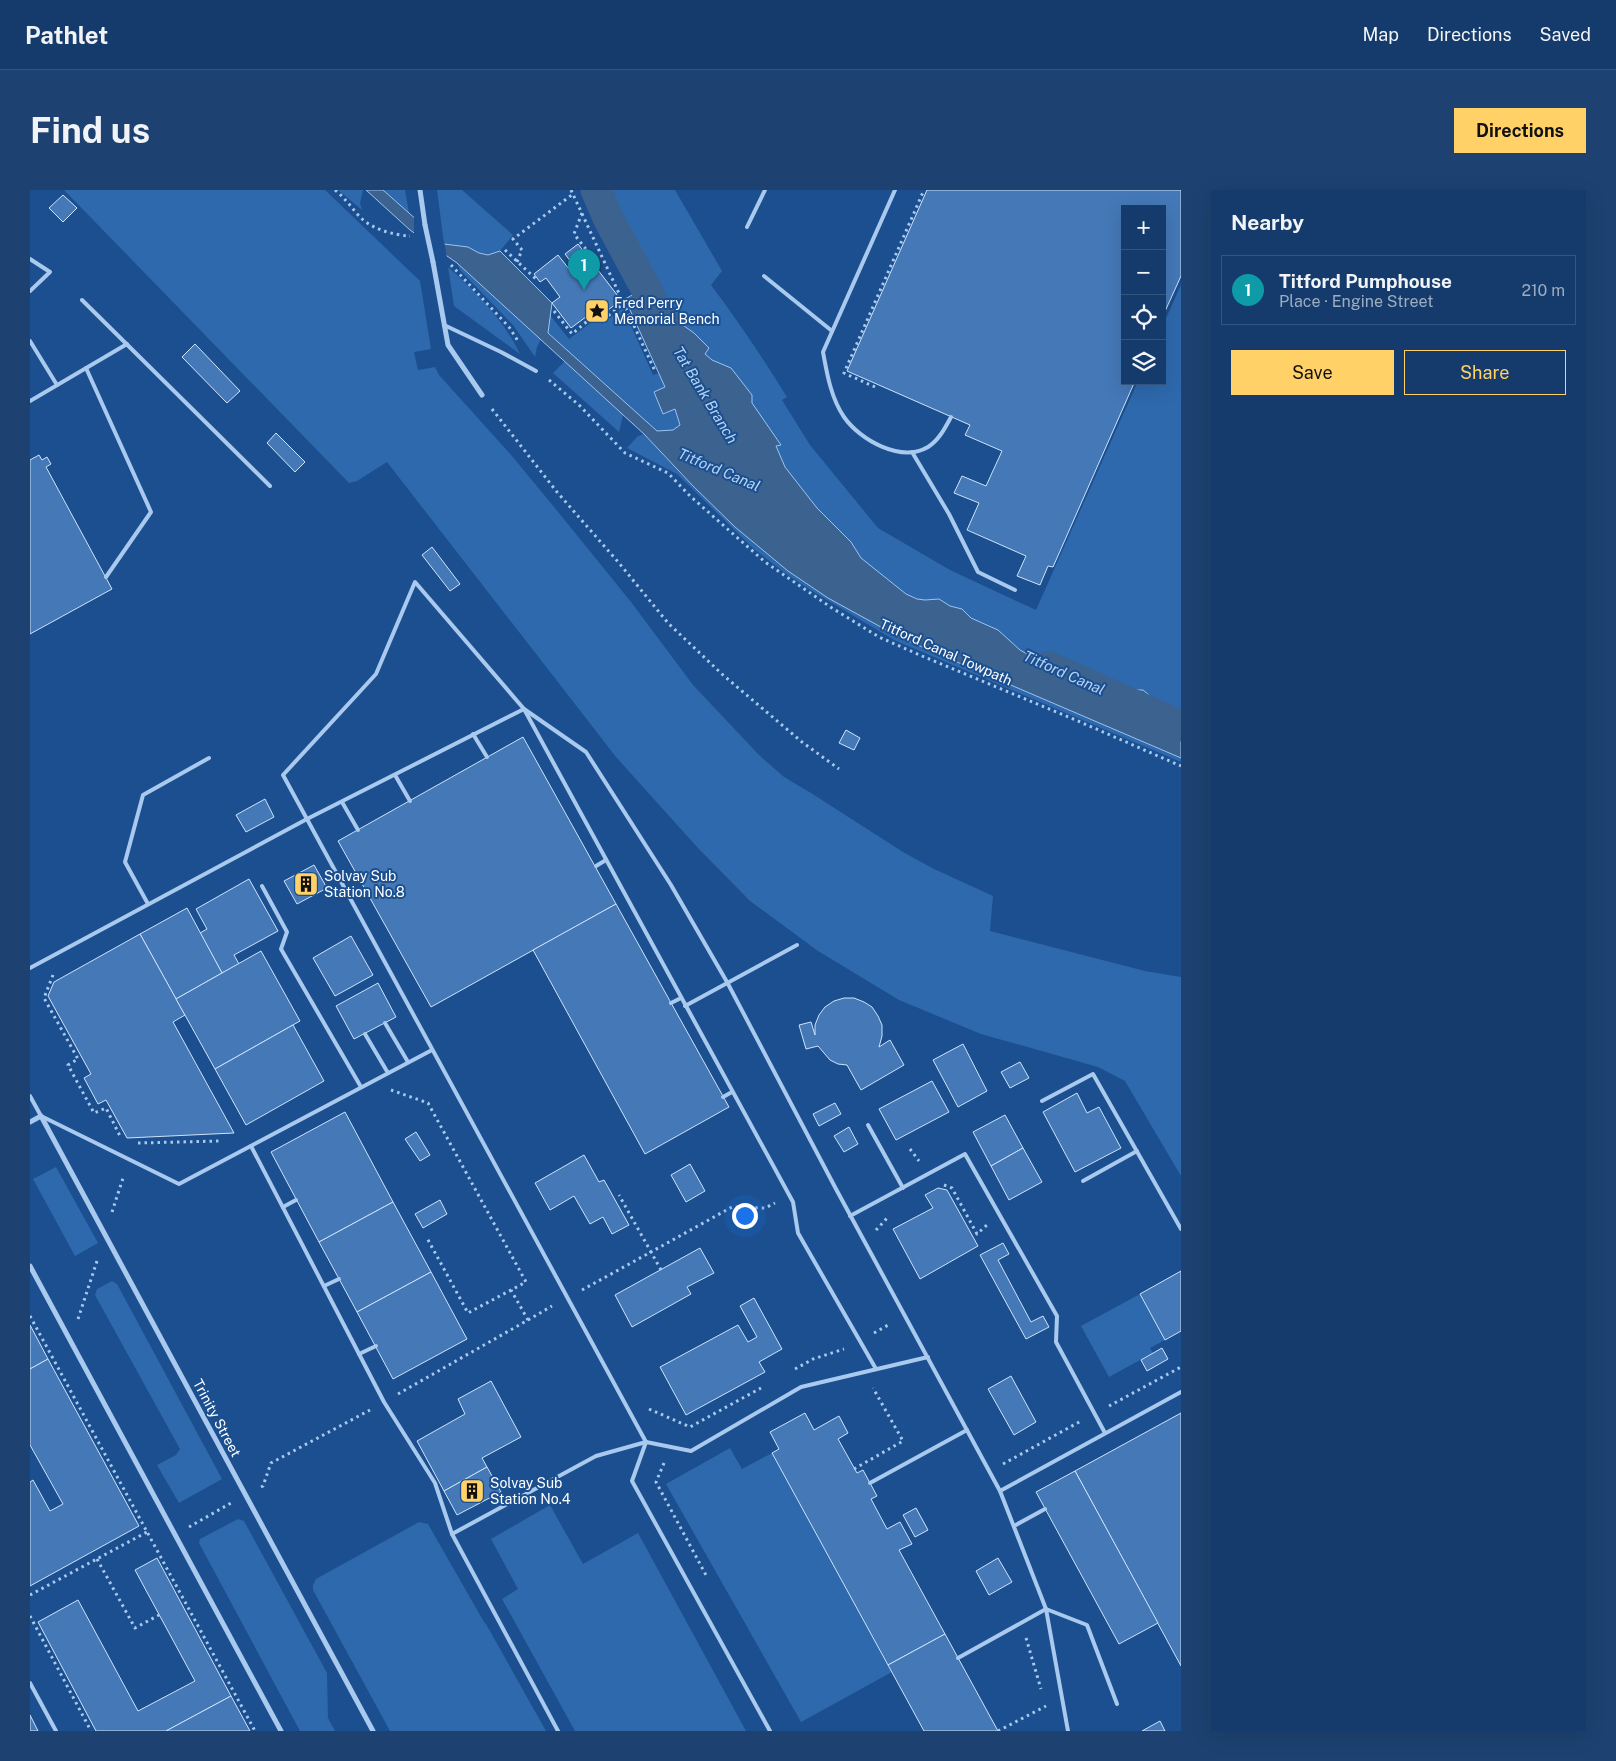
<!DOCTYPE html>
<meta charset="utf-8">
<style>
body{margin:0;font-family:"Public Sans",sans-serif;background:#1d4271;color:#f1f3f6}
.controls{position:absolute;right:15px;top:15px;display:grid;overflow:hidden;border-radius:0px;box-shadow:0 5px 20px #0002}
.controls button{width:45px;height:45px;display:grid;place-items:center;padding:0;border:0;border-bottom:1px solid #33557e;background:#143b6b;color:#f1f3f6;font:25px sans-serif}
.you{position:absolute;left:714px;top:1025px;width:18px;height:18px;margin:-12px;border:4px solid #fff;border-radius:50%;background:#1a73e8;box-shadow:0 0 0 8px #1a73e833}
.badge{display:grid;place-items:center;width:32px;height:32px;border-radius:50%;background:#ffd166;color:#fff;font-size:16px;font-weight:700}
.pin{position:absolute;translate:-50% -41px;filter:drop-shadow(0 1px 2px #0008)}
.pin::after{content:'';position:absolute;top:26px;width:18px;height:15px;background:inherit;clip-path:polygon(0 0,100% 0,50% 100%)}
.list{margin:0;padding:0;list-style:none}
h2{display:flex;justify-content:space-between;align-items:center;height:65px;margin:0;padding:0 20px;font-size:21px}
h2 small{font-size:16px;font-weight:400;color:#9dadc1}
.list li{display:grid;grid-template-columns:32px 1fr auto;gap:15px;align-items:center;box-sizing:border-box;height:70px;margin:0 10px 10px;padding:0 10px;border:1px solid #33557e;border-radius:0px}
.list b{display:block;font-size:19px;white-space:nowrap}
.list p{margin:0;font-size:16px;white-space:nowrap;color:#9dadc1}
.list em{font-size:16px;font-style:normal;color:#9dadc1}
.actions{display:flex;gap:10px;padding:15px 20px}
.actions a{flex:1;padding:11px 0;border:1px solid #ffd166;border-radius:0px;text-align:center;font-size:18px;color:#ffd166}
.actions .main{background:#ffd166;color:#111}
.icon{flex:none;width:28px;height:28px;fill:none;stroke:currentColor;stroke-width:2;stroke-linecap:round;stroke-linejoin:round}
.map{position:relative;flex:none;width:1151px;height:1541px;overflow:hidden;border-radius:0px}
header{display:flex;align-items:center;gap:30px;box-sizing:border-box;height:70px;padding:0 25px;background:#143b6b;border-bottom:1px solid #33557e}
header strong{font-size:24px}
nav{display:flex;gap:28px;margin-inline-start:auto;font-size:18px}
.intro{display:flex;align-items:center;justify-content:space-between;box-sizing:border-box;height:120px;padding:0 30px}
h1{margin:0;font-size:35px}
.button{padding:12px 22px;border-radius:0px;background:#ffd166;color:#111;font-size:18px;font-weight:700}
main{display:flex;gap:30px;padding:0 30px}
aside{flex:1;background:#143b6b;border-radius:0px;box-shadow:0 5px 20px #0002}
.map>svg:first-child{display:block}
.green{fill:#2e69ad}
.water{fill:#3c6290;stroke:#9cc4f0}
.pier{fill:#1b4f8f}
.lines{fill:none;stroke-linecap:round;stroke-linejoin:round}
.canal{stroke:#3c6290;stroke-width:31}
.building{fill:#4478b7;stroke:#cfe3fa}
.path{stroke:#a9c9ee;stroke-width:3;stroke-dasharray:2.5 4;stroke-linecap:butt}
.service{stroke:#a9c9ee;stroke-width:4}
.minor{stroke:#a9c9ee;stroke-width:5}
.minor-bridge{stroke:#a9c9ee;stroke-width:5}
.labels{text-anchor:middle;stroke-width:4;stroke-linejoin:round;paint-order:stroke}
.poi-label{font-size:14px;fill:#fff;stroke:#1b4f8f;text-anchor:start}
.street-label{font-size:14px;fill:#fff;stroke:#1b4f8f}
.water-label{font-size:15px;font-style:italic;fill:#b5d3f5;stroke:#1b4f8f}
</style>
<header>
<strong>Pathlet</strong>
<nav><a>Map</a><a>Directions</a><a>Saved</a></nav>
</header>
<div class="intro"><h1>Find us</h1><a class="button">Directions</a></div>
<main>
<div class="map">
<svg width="1151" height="1541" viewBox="0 0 1151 1541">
<rect width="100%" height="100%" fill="#1b4f8f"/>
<g class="green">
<polygon points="34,0 295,0 390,91 401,159 384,162 388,180 405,177 409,185 482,266 529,323 601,412 663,495 729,565 754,587 781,603 873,662 902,678 963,706 960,741 1115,781 1151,787 1151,986 1095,891 1068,877 951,844 869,810 788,761 720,711 667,657 586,567 357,272 327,291 319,293"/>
<polygon points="308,0 333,0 330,13 332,20"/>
<polygon points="353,0 375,0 379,23"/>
<polygon points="407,0 432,0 483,45 470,61 458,65 449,63 438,57 414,54"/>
<path d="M566,0H645L692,81L681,95C708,131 733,168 757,207L752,210L780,255L848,338L920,380L1006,420L1108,191H1132V137L1151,95V538L851,403L617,105L578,28Z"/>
<polygon points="427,73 511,149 507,157 505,167 483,135 430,80"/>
<path d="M418,77C445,100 475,132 490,164L424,116Z"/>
<polygon points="593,118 623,185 629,183 635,197 624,203 633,223 645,219 650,235 643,240 627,241 518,143 520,125 539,149 567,128 572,134"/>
<polygon points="535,171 593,225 589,242 523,183"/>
<polygon points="614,244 663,297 705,337 758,381 798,408 892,458 941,477 1151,568 1151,572 864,450 782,401 755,383 724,359 647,284 597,258 608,246"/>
<polygon points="26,977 68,1053 45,1066 3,989"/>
<polygon points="82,1091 87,1094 192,1289 149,1313 127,1275 146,1265 150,1259 65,1105 67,1099"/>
<polygon points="1110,1104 1135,1150 1120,1158 1123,1163 1079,1187 1051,1136"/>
<polygon points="700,1258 712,1279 742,1263 862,1482 771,1532 636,1294"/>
<polygon points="520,1315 553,1374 608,1343 716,1541 545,1541 472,1409 488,1399 461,1349"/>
<polygon points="208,1329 214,1331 297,1483 298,1528 305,1541 270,1541 169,1353 170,1349"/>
<polygon points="389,1332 398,1334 454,1432 456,1434 516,1541 360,1541 283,1400 283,1395 286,1389"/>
</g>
<polygon class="water" points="336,0 353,0 414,54 438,57 449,63 458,65 470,61 522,113 518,143 627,241 643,240 650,235 645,219 633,224 624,202 635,197 595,109 620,95 631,114 639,123 650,133 664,143 679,158 675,164 682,170 701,178 722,205 722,213 751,255 746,256 755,277 787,318 821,352 831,368 876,404 887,409 895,410 909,409 920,416 932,419 941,428 968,440 990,460 1008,470 1016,472 1050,488 1066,500 1113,500 1126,511 1135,524 1151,531 1151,568 871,448 798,408 758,381 705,337 663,296 614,244 427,73 380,40"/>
<polygon class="pier" points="384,25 414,51 417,68 384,46"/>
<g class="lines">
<g class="canal">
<polyline points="566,0 578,28 635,134"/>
<polyline points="1019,477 1151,536"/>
</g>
</g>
<g class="building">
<polygon points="897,0 1151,0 1151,86 1132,128 1132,19 1095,19 1095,191 1105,191 1023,377 1018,376 1010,395 987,386 996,366 937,340 949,313 924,303 932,286 956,296 972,261 935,245 940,235 817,181"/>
<polygon points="33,5 47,18 33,32 19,18"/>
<polygon points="548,54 591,110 573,124 568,118 541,138 522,113 530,107 516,88 510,92 504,84 528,65 539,79 544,76 535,64"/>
<polygon points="165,154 210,201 197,213 152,167"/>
<polygon points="246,243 275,272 265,282 237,253"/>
<polygon points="9,265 12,270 17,267 21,274 16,277 82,399 0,444 0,270"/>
<polygon points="402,357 430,394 420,401 392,365"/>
<polygon points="816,540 830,548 824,560 809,553"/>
<polygon points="493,547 586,714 401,817 308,651"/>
<polygon points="235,609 244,627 216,642 206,625"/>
<polygon points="284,675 297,698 267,714 254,691"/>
<polygon points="219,689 248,741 204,765 209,774 192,783 170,743 177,739 166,719"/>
<polygon points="586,714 699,917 615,964 503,760"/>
<polygon points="157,718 192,783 146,809 110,744"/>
<polygon points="110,744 155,825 143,832 204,943 97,948 76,910 68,914 54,888 61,884 18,806 24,792"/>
<polygon points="321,746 343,785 305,806 283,768"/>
<polygon points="231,761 270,831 185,879 146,809"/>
<polygon points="348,793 366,827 324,849 306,816"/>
<polygon points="814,808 824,808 834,812 842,817 848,826 852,835 852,846 849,857 860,850 874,875 831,900 817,875 808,874 800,870 788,856 776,859 769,835 781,832 785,845 785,835 789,825 795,817 804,811"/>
<polygon points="263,835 294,891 216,935 185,879"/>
<polygon points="933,854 957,901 928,917 903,870"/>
<polygon points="990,872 999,888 980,898 971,882"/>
<polygon points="902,891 919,922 866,950 849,919"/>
<polygon points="1047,903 1057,923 1069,917 1091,958 1045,982 1013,922"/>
<polygon points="805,913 811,924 789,936 783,924"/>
<polygon points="315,922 363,1012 289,1052 241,962"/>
<polygon points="975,925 993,958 961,976 943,942"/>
<polygon points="819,937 828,954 814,962 804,946"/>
<polygon points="386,942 400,965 390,971 375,949"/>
<polygon points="993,958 1012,992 979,1010 961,976"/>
<polygon points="554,965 569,992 574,990 599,1035 582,1044 573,1027 560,1034 544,1006 520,1020 505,993"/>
<polygon points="660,974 675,1001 656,1012 641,985"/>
<polygon points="908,998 917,1000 948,1056 890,1089 863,1039 903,1018 895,1005"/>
<polygon points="410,1010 417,1024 393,1038 385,1024"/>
<polygon points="363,1012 401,1082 327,1122 289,1052"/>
<polygon points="973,1053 979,1064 968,1070 1001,1132 1013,1126 1019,1137 996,1149 950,1065"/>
<polygon points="670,1058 684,1083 657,1097 661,1104 602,1137 585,1105"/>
<polygon points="1151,1081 1151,1141 1135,1150 1110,1104"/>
<polygon points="401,1082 437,1149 363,1189 327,1122"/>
<polygon points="724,1108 752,1159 729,1172 735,1182 656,1225 630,1177 708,1135 718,1152 727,1147 710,1116"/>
<polygon points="0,1135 18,1169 0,1179"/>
<polygon points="1132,1158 1138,1169 1117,1181 1111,1170"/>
<polygon points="18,1169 109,1336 0,1396 0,1292 3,1290 20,1321 33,1314 0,1255 0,1179"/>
<polygon points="981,1186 1006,1232 984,1245 958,1199"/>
<polygon points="461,1191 491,1247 452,1268 457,1277 414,1301 387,1251 435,1224 428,1209"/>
<polygon points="775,1223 784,1240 809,1226 818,1243 808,1249 827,1283 833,1280 847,1306 841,1309 857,1339 870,1332 882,1354 869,1360 915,1444 858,1475 742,1263 749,1259 740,1242"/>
<polygon points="1151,1223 1151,1476 1045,1281"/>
<polygon points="457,1277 471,1302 427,1325 414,1301"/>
<polygon points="1045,1281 1128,1433 1089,1454 1006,1302"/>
<polygon points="886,1318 898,1340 885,1347 873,1325"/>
<polygon points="127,1368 201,1506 136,1541 66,1541 8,1432 48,1410 108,1521 165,1491 105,1380"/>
<polygon points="968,1368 982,1392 959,1405 946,1381"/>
<polygon points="915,1444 968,1541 894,1541 858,1475"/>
<polygon points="201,1506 220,1541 136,1541"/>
<polygon points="0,1525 8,1541 0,1541"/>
<polygon points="1130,1531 1135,1541 1112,1541"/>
</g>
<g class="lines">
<g class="path">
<path d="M305,0C315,8 321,17 329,26C341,39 363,45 380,46"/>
<polyline points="541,0 625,181"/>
<polyline points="552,23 544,44 566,72 563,74"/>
<polyline points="475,60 507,90"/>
<polyline points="487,72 492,60 483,49 543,4"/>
<polyline points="421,75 479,137 488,151"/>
<polyline points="524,121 542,144 567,123 573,130 594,113"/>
<polyline points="519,190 549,215 595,263 638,283 660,306 735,372 802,418 849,447 892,466 1048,531 1151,576"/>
<polyline points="845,197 814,183 894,0"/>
<polyline points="462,219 527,302 589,373 638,433 693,485 772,552 809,579"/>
<polyline points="23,785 14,808 48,869 38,875 64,923 76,918 90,946"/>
<polyline points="361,900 398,913 496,1092 438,1123 397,1048"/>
<polyline points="108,953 191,951"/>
<polyline points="880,959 889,971"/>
<polyline points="914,995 922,998 947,1044 957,1035"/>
<polyline points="82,1022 94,985"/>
<polyline points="846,1040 859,1026"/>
<polyline points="631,1080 621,1062 702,1017 735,1018 745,1013"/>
<polyline points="552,1100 621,1062 589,1005"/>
<polyline points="0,1126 225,1541"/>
<polyline points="48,1129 68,1068"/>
<polyline points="498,1130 522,1116"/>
<polyline points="844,1143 860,1134"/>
<polyline points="765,1179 783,1169 814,1159"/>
<polyline points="368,1204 498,1130 481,1100"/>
<polyline points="1079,1216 1151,1177"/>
<polyline points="619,1219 660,1237 731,1198"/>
<polyline points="634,1273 626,1292 677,1387"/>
<polyline points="973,1274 1051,1231"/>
<polyline points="824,1279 873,1251 843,1198"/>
<polyline points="231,1297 233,1296 241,1273 340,1220"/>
<polyline points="159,1337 201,1313"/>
<polyline points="67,1369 105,1438 129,1425"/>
<polyline points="0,1405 117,1342"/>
<polyline points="0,1426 61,1541"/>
<polyline points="996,1448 1011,1499"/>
<polyline points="968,1541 1016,1516"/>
</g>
<g class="service">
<path d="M865,0L793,162C797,184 801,208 814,227C830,250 871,273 898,257C909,250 915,238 921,227"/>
<polyline points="717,37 735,0"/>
<polyline points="0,69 20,82 0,101"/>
<polyline points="734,86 802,141"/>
<polyline points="52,110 240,296"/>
<polyline points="414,135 471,162 506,181"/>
<polyline points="0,151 27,195"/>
<polyline points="56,178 121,322 76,387"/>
<polyline points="0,211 97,154"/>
<polyline points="882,262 919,324 948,382 985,400"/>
<polyline points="443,544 457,567"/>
<polyline points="365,585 380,611"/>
<polyline points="312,612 328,640"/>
<polyline points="566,676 576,670"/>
<polyline points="232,696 257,742 251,759 331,897"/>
<polyline points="118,714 95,672 113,605 179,568"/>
<polyline points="0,778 277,629 494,519 556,562 641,695 697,792 806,999 970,1301 1016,1419 1038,1541"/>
<polyline points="641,813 651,808"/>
<polyline points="655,816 767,755"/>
<polyline points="355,833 378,872"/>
<polyline points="335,844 358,883"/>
<polyline points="0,906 11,926 149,994 402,860"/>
<polyline points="693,907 702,902"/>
<polyline points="1012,911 1063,884 1151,1039"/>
<polyline points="838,935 873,998"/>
<polyline points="221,956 354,1212 405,1293 422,1344 566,1266 616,1252"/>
<polyline points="1053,991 1107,961"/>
<polyline points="253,1017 266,1010"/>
<polyline points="820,1026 935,964 1027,1126 1026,1152 1075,1243"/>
<polyline points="294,1096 309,1089"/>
<polyline points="329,1164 346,1156"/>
<polyline points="846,1179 768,1043 763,1012 494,519 385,392 346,484 253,585 616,1252 661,1261 771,1197 898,1167"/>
<polyline points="616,1252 602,1291 740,1541"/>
<polyline points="840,1293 937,1240"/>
<polyline points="970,1301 1151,1202"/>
<polyline points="984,1336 1015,1319"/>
<polyline points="422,1344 528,1541"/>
<polyline points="928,1468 1016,1419 1057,1435 1087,1514"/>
<polyline points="0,1493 26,1541"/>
</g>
<g class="minor">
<polyline points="390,0 395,35"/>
<polyline points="403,72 418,155 452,205"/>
<polyline points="0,932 11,926 343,1541"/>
<polyline points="0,1076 251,1541"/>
</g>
<polyline class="minor-bridge" points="395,35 403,72"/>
</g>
<defs>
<symbol id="sight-square" viewBox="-11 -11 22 22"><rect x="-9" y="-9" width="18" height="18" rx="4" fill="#ffd166" stroke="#1b4f8f"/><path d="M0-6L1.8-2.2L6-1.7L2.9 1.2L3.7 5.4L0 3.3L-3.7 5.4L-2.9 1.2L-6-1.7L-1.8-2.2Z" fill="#111"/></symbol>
<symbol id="building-square" viewBox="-11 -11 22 22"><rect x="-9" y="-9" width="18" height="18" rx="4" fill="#ffd166" stroke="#1b4f8f"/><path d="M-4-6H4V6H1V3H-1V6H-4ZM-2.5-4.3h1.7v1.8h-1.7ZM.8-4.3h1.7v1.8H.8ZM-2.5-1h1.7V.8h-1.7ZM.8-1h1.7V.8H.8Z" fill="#111"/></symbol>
</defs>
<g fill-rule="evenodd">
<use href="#sight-square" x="553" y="107" width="28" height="28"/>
<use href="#building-square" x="262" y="680" width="28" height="28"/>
<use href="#building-square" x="428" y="1287" width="28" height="28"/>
</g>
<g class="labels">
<g class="poi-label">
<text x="584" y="118">Fred Perry<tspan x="584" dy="16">Memorial Bench</tspan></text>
<text x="294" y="691">Solvay Sub<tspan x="294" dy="16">Station No.8</tspan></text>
<text x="460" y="1298">Solvay Sub<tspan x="460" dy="16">Station No.4</tspan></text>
</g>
<g class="street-label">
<text transform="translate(916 462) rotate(24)" y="5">Titford Canal Towpath</text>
<text transform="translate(187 1228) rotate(62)" y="5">Trinity Street</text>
</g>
<g class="water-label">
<text transform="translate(675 205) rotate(59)" y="5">Tat Bank Branch</text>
<text transform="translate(689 280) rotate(23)" y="5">Titford Canal</text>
<text transform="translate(1034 483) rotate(24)" y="5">Titford Canal</text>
</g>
</g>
</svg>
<div class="controls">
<button>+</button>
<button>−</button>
<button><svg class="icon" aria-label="locate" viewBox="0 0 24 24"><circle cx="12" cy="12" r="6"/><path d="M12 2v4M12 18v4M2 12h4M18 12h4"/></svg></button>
<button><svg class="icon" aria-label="layers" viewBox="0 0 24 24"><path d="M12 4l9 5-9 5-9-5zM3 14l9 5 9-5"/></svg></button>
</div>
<div class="you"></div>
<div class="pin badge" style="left:554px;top:100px;background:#0f9aa8">1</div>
</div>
<aside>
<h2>Nearby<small></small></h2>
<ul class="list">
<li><span class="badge" style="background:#0f9aa8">1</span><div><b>Titford Pumphouse</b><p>Place · Engine Street</p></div><em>210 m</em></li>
</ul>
<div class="actions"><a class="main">Save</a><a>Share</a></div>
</aside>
</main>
